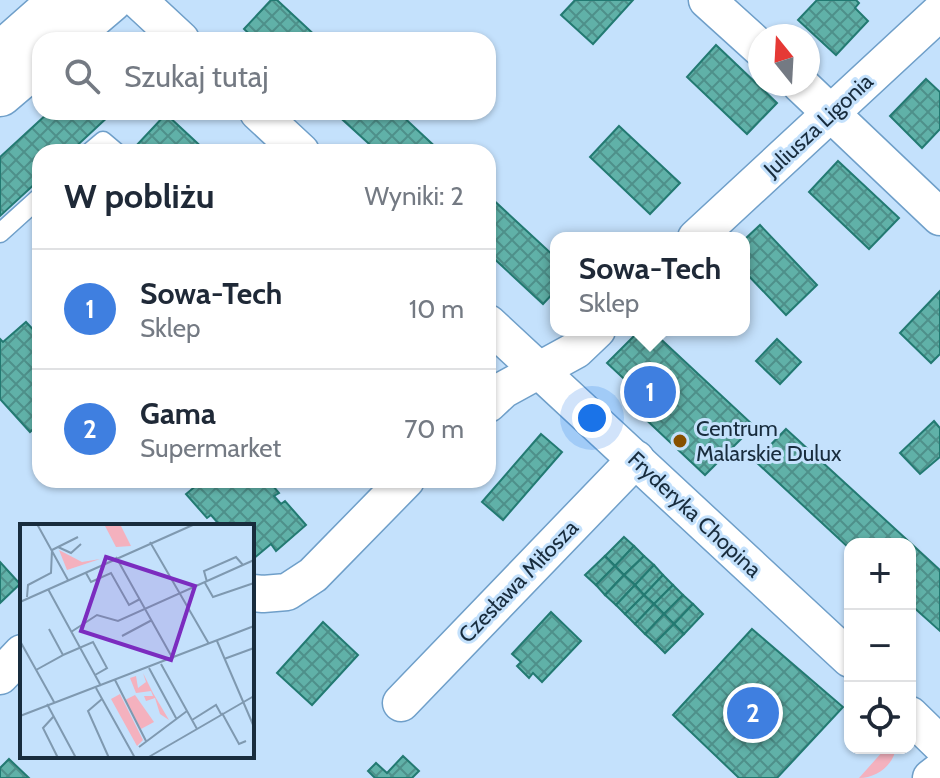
<!DOCTYPE html>
<html lang="pl">
<meta charset="utf-8">
<style>
body{margin:0;font-family:Cabin,sans-serif;background:#f6f6f7;color:#1f2937}
.controls{position:absolute;right:24px;bottom:24px;display:grid;overflow:hidden;border-radius:16px;box-shadow:0 2px 6px #0004}
.controls button{width:72px;height:72px;display:grid;place-items:center;padding:0;border:0;border-bottom:2px solid #e0e1e3;background:#fff;color:#1f2937;font:40px sans-serif}
.compass{position:absolute;left:748px;top:24px;width:72px;height:72px;border-radius:50%;background:#fff;box-shadow:0 2px 6px #0004;rotate:342deg}
.you{position:absolute;left:592px;top:418px;width:28px;height:28px;margin:-20px;border:6px solid #fff;border-radius:50%;background:#1a73e8;box-shadow:0 0 0 12px #1a73e833}
.badge{display:grid;place-items:center;width:52px;height:52px;border-radius:50%;background:#0b8043;color:#fff;font-size:26px;font-weight:700}
.pin{position:absolute;translate:-50% -50%;border:4px solid #fff;box-shadow:0 2px 8px #0006}
.popup{position:absolute;left:550px;top:232px;width:200px;height:104px;box-sizing:border-box;display:grid;place-content:center;border-radius:16px;background:#fff;filter:drop-shadow(0 2px 6px #0005);font-size:26px;white-space:nowrap;color:#747a83}
.popup b{font-size:30px;color:#1f2937}
.popup::after{content:'';position:absolute;left:50%;top:100%;margin-left:-16px;border:16px solid transparent;border-top-color:#fff}
.list{margin:0;padding:0;list-style:none}
h2{display:flex;justify-content:space-between;align-items:center;height:104px;margin:0;padding:0 32px;font-size:34px}
h2 small{font-size:26px;font-weight:400;color:#747a83}
.list li{display:grid;grid-template-columns:52px 1fr auto;gap:24px;align-items:center;box-sizing:border-box;height:120px;padding:0 32px;border-top:2px solid #e0e1e3}
.list b{display:block;font-size:30px;white-space:nowrap}
.list p{margin:0;font-size:26px;white-space:nowrap;color:#747a83}
.list em{font-size:26px;font-style:normal;color:#747a83}
.icon{flex:none;width:44px;height:44px;fill:none;stroke:currentColor;stroke-width:2;stroke-linecap:round;stroke-linejoin:round}
.map{position:relative;flex:none;width:940px;height:778px;overflow:hidden}
.search{position:absolute;background:#fff;box-shadow:0 2px 6px #0004;left:32px;top:32px;width:464px;height:88px;display:flex;align-items:center;gap:20px;box-sizing:border-box;padding:0 28px;border-radius:24px;color:#747a83;font-size:30px}
.panel{position:absolute;background:#fff;box-shadow:0 2px 6px #0004;left:32px;top:144px;width:464px;height:344px;border-radius:24px}
.map>svg:first-child{display:block}
.green{fill:#f4b1be}
.building{fill:url(#building-cross-hatch);stroke:#237a72;stroke-width:2}
.lines{fill:none;stroke-linecap:round;stroke-linejoin:round}
.lane-casing{stroke:#6f9fc9;stroke-width:21}
.street-casing{stroke:#6f9fc9;stroke-width:39}
.secondary-casing{stroke:#6f9fc9;stroke-width:47}
.lane{stroke:#fff;stroke-width:18}
.street{stroke:#fff;stroke-width:36}
.secondary{stroke:#fff;stroke-width:44}
.poi-dot{fill:#875000;stroke:#c4e1fc;stroke-width:3}
.labels{text-anchor:middle;stroke-width:6;stroke-linejoin:round;paint-order:stroke}
.street-label{font-size:22px;fill:#182c3d;stroke:#c4e1fc}
.poi-label{font-size:22px;fill:#182c3d;stroke:#c4e1fc;text-anchor:start}
.inset-road{fill:none;stroke:#7f99b0;stroke-width:2}
.view{fill:#7b2cbf;fill-opacity:0.15;stroke:#7b2cbf;stroke-width:4}
.inset-edge{fill:none;stroke:#182c3d;stroke-width:4}
</style>
<div class="map">
<svg width="940" height="778" viewBox="0 0 940 778">
<defs>
<pattern id="building-cross-hatch" width="8" height="8" patternUnits="userSpaceOnUse" patternTransform="scale(2)"><rect width="8" height="8" fill="#60b1a8"/><path d="M0 0l8 8M0 8l8-8" fill="none" stroke="#4e908a"/></pattern>
</defs>
<rect width="100%" height="100%" fill="#c4e1fc"/>
<path class="green" d="M884,748H896C893,766 876,778 859,778L884,750Z"/>
<g class="building">
<polygon points="271,0 277,0 320,40 256,40 244,29"/>
<polygon points="575,0 633,0 593,44 561,15"/>
<polygon points="817,0 856,0 859,3 855,8 868,21 836,55 798,20"/>
<polygon points="716,45 777,103 747,134 687,77"/>
<polygon points="926,79 940,92 940,129 922,148 890,116"/>
<polygon points="49,112 106,112 109,116 70,152 40,152 40,179 0,216 0,157"/>
<polygon points="334,112 398,112 441,152 378,152"/>
<polygon points="166,114 207,152 143,152 136,146"/>
<polygon points="619,126 680,183 650,214 590,157"/>
<polygon points="838,161 899,218 869,249 809,192"/>
<polygon points="488,195 556,258 556,290 543,304 488,253"/>
<polygon points="760,225 817,285 786,315 744,271 744,240"/>
<polygon points="940,291 940,354 931,363 900,333"/>
<polygon points="26,322 40,337 40,423 30,432 0,399 0,339 3,342"/>
<polygon points="640,330 651,330 754,426 705,475 640,414 650,403 607,363"/>
<polygon points="777,339 801,362 780,384 756,361"/>
<polygon points="934,421 940,428 940,457 920,474 900,453"/>
<polygon points="786,429 940,570 940,631 910,604 910,544 850,544 850,549 755,461"/>
<polygon points="541,434 562,452 503,520 482,502"/>
<polygon points="203,480 268,480 279,493 274,496 281,504 285,501 306,525 276,551 271,544 252,560 252,526 214,526 218,523 211,515 207,518 186,494"/>
<polygon points="624,537 634,546 615,566 605,556"/>
<polygon points="634,546 644,556 624,575 615,566"/>
<polygon points="605,556 615,566 596,585 585,575"/>
<polygon points="644,556 654,565 635,585 624,575"/>
<polygon points="0,562 20,584 0,603"/>
<polygon points="654,565 663,575 644,595 635,585"/>
<polygon points="615,566 624,575 605,595 596,585"/>
<polygon points="624,575 635,585 616,605 605,595"/>
<polygon points="663,575 673,585 654,604 644,595"/>
<polygon points="635,585 644,595 625,614 616,605"/>
<polygon points="673,585 683,595 664,614 654,604"/>
<polygon points="644,595 654,604 635,624 625,614"/>
<polygon points="683,595 693,604 674,624 664,614"/>
<polygon points="654,604 664,614 645,634 635,624"/>
<polygon points="693,604 703,614 684,634 674,624"/>
<polygon points="551,612 581,641 542,682 533,673 529,678 517,666 521,662 512,654"/>
<polygon points="664,614 674,624 655,643 645,634"/>
<polygon points="323,622 358,655 312,705 277,673"/>
<polygon points="674,624 684,634 665,653 655,643"/>
<polygon points="752,629 843,707 777,778 739,778 673,715"/>
<polygon points="403,756 419,771 412,778 375,778 368,771 376,763 387,773"/>
<polygon points="9,759 29,778 0,778 0,768"/>
</g>
<g class="lines">
<defs>
<g id="lane">
<polyline points="90,152 103,141 116,152"/>
<polyline points="0,233 40,197"/>
</g>
<g id="street">
<polyline points="138,0 181,40"/>
<polyline points="707,0 760,48"/>
<polyline points="800,84 940,217"/>
<polyline points="258,112 301,152"/>
<polyline points="696,238 940,12"/>
<polyline points="488,323 850,659"/>
<polyline points="488,404 503,390 576,350 597,330"/>
<polyline points="252,593 263,594 287,592 313,575 406,480"/>
<polyline points="0,676 22,653"/>
<polyline points="401,703 636,459"/>
<polyline points="910,715 940,744"/>
<polyline points="931,778 940,771"/>
</g>
<g id="secondary">
<polyline points="63,40 110,0"/>
<polyline points="0,55 62,0"/>
<polyline points="0,94 40,60"/>
</g>
</defs>
<use href="#lane" class="lane-casing"/>
<use href="#street" class="street-casing"/>
<use href="#secondary" class="secondary-casing"/>
<use href="#lane" class="lane"/>
<use href="#street" class="street"/>
<use href="#secondary" class="secondary"/>
</g>
<circle class="poi-dot" cx="680" cy="441" r="8"/>
<g class="labels">
<g class="street-label">
<text transform="translate(818 125) rotate(-43)" y="8">Juliusza Ligonia</text>
<text transform="translate(695 514) rotate(43)" y="8">Fryderyka Chopina</text>
<text transform="translate(518 581) rotate(-46)" y="8">Czesława Miłosza</text>
</g>
<g class="poi-label">
<text x="696" y="436">Centrum<tspan x="696" dy="25">Malarskie Dulux</tspan></text>
</g>
</g>
<g transform="translate(20 524)">
<rect width="234" height="234" fill="#c4e1fc"/>
<path d="M84,0H100L111,22L96,23ZM39,26L62,38L80,35L47,46ZM123,149L133,169L149,196L140,190L135,174L126,177L124,172H133L131,167L116,169L110,154L116,152L118,164L126,158ZM100,170L123,216L117,222L91,175Z" fill="#f4b1be"/>
<path d="M115,171L134,198L121,205L105,176Z" fill="#f4b1be"/>
<path class="inset-road" d="M17,0L48,56M130,18L189,120M38,23L51,29L61,20M96,33L153,135M66,49L71,58L91,49L109,81L120,75M187,58L184,47L216,33L223,41M185,59L193,73L234,59M28,65L81,162M7,73L8,61L31,49L32,26L58,13M0,78L175,0M51,108L77,91L98,97L234,36M102,112L132,96M0,117L34,178M197,117L234,203M43,131L73,118L87,144L75,151M204,135L234,124M141,140L177,205M129,144L156,194M16,146L43,131L29,105M95,156L126,217M76,164L115,234M82,175L68,187L89,234M27,180L56,234M202,189L219,220L226,217M0,192L234,102M34,192L23,204L38,234M172,196L196,181L201,190M119,223L167,187M127,234L234,172"/>
<path class="view" d="M86,33L175,62L151,136L61,107Z"/>
<rect width="234" height="234" class="inset-edge"/>
</g>
</svg>
<div class="controls">
<button>+</button>
<button>−</button>
<button><svg class="icon" aria-label="locate" viewBox="0 0 24 24"><circle cx="12" cy="12" r="6"/><path d="M12 2v4M12 18v4M2 12h4M18 12h4"/></svg></button>
</div>
<svg class="compass" viewBox="-18 -18 36 36"><path d="M0-13l5 13h-10z" fill="#e53935"/><path d="M0 13l5-13h-10z" fill="#747a83"/></svg>
<div class="you"></div>
<div class="pin badge" style="left:650px;top:392px;background:#3f7fe0">1</div>
<div class="popup"><b>Sowa-Tech</b>Sklep</div>
<div class="pin badge" style="left:753px;top:713px;background:#3f7fe0">2</div>
<div class="search"><svg class="icon" aria-label="search" viewBox="0 0 24 24"><circle cx="10" cy="10" r="6"/><path d="M15 15l6 6"/></svg>Szukaj tutaj</div>
<section class="panel">
<h2>W pobliżu<small>Wyniki: 2</small></h2>
<ul class="list">
<li><span class="badge" style="background:#3f7fe0">1</span><div><b>Sowa-Tech</b><p>Sklep</p></div><em>10 m</em></li>
<li><span class="badge" style="background:#3f7fe0">2</span><div><b>Gama</b><p>Supermarket</p></div><em>70 m</em></li>
</ul>
</section>
</div>
